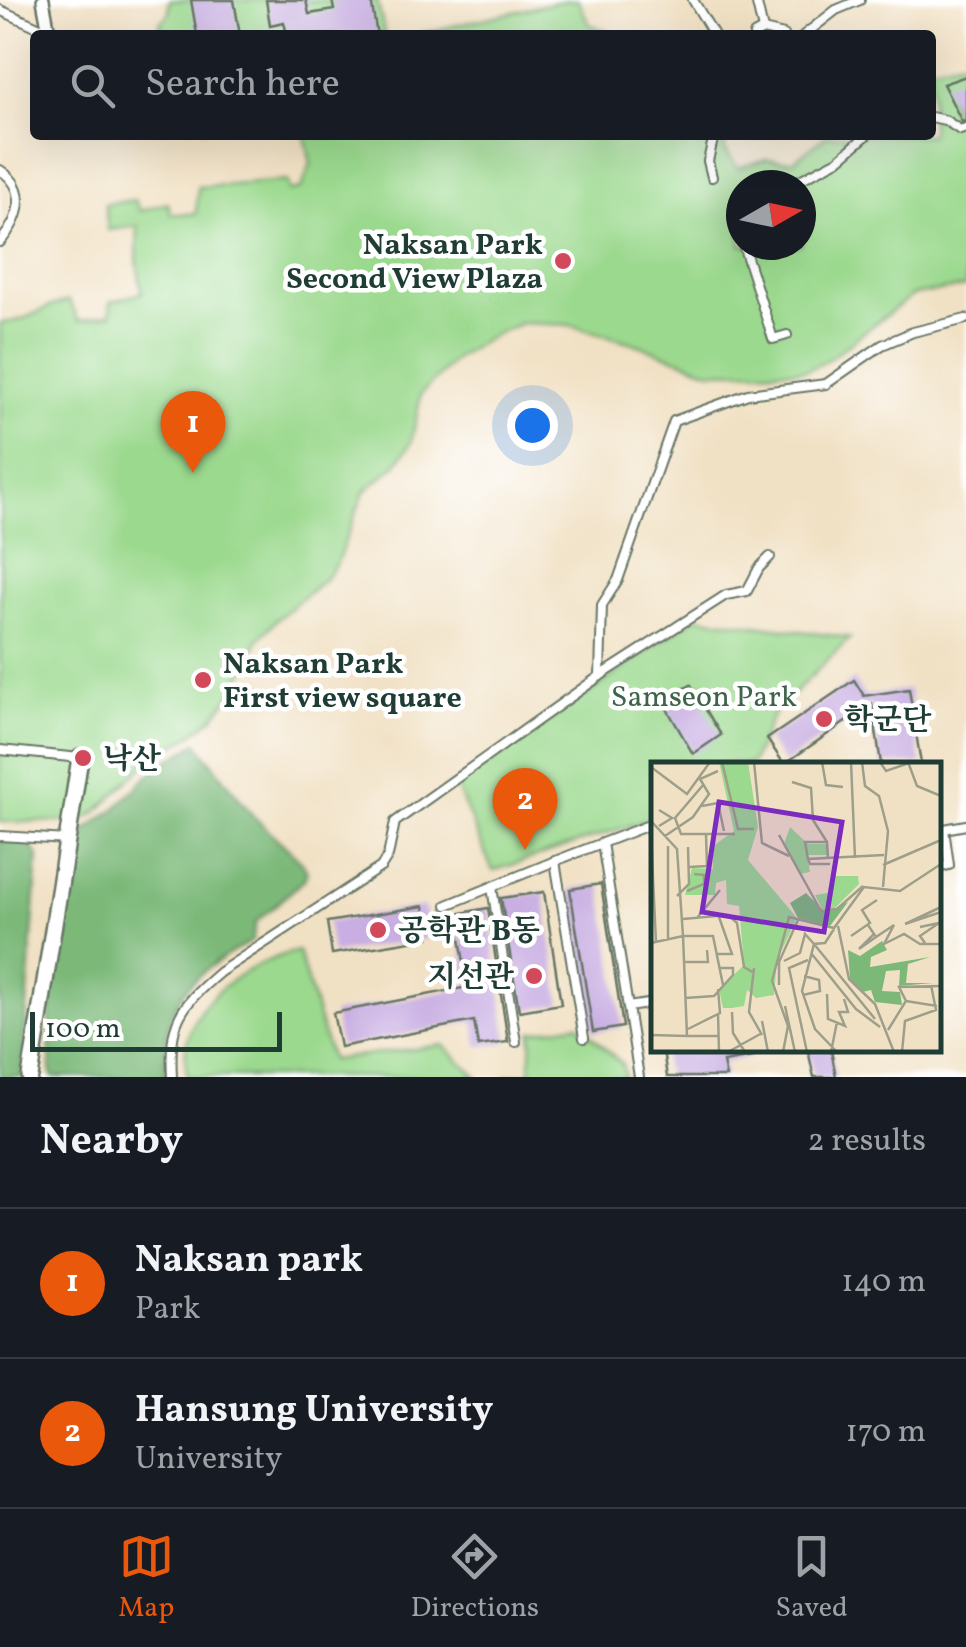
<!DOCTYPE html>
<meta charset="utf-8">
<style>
body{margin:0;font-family:Vollkorn,"Noto Serif KR",serif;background:#20242c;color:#f1f3f6}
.compass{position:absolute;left:726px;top:170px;width:90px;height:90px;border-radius:50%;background:#171b24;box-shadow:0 10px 40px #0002;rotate:81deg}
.scale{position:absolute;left:30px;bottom:25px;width:252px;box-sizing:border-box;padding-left:10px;border:5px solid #1f3d34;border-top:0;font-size:28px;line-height:35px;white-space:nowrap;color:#1f3d34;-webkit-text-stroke:8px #fff;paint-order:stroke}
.you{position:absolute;left:532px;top:425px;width:35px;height:35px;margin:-25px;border:8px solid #fff;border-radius:50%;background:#1a73e8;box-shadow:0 0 0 15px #1a73e833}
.badge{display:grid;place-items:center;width:65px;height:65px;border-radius:50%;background:#ea580c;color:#fff;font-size:32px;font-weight:700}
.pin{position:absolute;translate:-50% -82px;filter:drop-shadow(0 2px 5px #0008)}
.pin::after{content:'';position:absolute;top:52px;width:35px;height:30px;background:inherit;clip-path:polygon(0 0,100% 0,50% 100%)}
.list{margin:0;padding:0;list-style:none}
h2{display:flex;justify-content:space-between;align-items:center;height:130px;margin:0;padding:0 40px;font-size:42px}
h2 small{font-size:32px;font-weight:400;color:#9ea1a6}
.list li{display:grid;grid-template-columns:65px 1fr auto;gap:30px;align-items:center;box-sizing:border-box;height:150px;padding:0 40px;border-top:2px solid #363941}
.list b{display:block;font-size:38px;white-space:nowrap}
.list p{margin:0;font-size:32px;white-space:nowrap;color:#9ea1a6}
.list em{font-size:32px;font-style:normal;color:#9ea1a6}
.icon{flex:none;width:55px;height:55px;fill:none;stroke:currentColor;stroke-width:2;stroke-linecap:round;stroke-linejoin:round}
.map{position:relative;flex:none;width:966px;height:1077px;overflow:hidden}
.search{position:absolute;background:#171b24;box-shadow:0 10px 40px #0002;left:30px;right:30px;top:30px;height:110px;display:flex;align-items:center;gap:25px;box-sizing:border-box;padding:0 35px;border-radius:10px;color:#9ea1a6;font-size:38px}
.sheet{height:430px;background:#171b24}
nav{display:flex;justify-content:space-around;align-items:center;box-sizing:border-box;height:140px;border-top:2px solid #363941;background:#171b24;font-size:28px;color:#9ea1a6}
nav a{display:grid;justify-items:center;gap:5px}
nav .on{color:#ea580c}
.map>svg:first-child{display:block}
.green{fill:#9bd98e;stroke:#5d8b61;stroke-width:2.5;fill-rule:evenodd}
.forest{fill:#7cb979;stroke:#4e7b56;stroke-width:2.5}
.building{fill:#c8aee2}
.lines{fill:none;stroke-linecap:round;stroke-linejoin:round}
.service-casing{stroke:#687666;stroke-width:12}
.pedestrian-casing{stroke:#687666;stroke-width:16}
.minor-casing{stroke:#687666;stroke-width:20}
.service{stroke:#fff;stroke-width:8}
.pedestrian{stroke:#fff;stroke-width:11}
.minor{stroke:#fff;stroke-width:15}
.poi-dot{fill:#d1495b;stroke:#fff;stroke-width:4}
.labels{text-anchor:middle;stroke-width:9;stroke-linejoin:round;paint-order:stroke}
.poi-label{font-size:30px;font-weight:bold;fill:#1f3d34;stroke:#fff;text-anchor:start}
.park-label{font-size:30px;fill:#3e644a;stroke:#fff}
.inset-road{fill:none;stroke:#9d9f8a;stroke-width:2.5}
.view{fill:#7b2cbf;fill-opacity:0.15;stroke:#7b2cbf;stroke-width:5}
.inset-edge{fill:none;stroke:#1f3d34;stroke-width:5}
</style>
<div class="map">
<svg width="966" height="1077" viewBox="0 0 966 1077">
<rect width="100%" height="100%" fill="#fff"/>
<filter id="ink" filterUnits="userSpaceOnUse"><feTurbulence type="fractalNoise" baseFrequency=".01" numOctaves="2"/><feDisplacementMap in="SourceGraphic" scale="20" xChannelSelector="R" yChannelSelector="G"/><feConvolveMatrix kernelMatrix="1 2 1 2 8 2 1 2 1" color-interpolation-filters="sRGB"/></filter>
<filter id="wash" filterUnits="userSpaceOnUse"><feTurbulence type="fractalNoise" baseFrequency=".0048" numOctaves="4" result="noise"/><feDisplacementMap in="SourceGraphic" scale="40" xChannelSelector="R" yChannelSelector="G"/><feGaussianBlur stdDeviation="2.25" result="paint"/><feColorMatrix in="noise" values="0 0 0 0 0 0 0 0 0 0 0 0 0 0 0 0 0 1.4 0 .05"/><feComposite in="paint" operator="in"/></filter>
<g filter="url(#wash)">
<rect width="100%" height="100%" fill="#f1e1c4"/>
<g class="green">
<polygon points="169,0 377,0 385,35 162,35 160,23 169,13"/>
<polygon points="565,0 578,0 589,24 617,35 414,35"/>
<path d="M964,60L966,86L949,97L962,130L966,129V287L913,295L823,363L806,370L710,371L633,343L569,325L521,323L495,334L457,357L421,394L411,443L395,466L364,492L337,562L326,578L276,620L258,640L237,687L213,718L184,740L152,757L98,811L81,821L0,822V323C30,322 41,306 69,301L79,321L111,314L110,302L142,293L137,259L138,226L108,230L105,204L135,200L140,211L168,203L171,214H196L198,187L287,181L289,191L301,189L311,164L305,135H721L727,140L724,148L738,168L766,159L793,161L827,135H931V66ZM741,185H801V245H741Z"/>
<polygon points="696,617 850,638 774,713 751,764 654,764 653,818 493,871 456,786"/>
<path d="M298,951L331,1060L443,1045L477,1077H188C171,1010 242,964 298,951Z"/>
<polygon points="578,1024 622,1064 625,1077 504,1077 530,1073 532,1032"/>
</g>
<g class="forest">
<path d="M197,743L253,816L302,862L307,871L304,880L256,922L252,941C206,967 169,988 166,1045C165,1056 164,1067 166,1077H52C41,997 65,914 77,836L115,809L155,769Z"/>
<polygon points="0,840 28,841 38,856 22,1077 0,1077"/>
</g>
<g id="blocks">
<g class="building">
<polygon points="191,0 234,0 240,35 197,35"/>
<polygon points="266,0 306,0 309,14 334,10 332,0 371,0 377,35 287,35 284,22 270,25"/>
<polygon points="966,76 966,121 962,122 943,84"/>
<polygon points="854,680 864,696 909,689 921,764 881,764 872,704 784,764 767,739"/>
<polygon points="691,685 721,735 693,754 662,700"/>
<polygon points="601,884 623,1027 593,1032 570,889"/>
<polygon points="544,892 561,1004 519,1011 501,898"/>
<polygon points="424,906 429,938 332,954 327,922"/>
<polygon points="488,908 508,1042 478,1046 474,1021 340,1047 333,1013 468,987 456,914"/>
<polygon points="663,1050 752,1050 753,1057 723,1062 726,1077 667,1077"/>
<polygon points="808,1050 831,1050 836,1077 814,1077"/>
</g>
</g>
</g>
<g filter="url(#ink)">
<use href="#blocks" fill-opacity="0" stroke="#687666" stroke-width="2.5"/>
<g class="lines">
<defs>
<g id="service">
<polyline points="693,0 714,35"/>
<polyline points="756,0 763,30"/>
<polyline points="0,10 49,32"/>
<polyline points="754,35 763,30 784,35"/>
<polyline points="804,35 836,10 860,0"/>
<polyline points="931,117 945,120 960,130 966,128"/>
<path d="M0,170C30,189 20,219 0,242"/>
<polyline points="712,177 708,161 714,135"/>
<polyline points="790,185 838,160 867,135"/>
<polyline points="741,230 741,237"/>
<polyline points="743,245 773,339 787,335"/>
<polyline points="600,676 602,605 618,580 674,421 748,394 826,384 882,345 913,332 966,319"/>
<polyline points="0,750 80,758"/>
<polyline points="0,836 68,840"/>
<polyline points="602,843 654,823"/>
<polyline points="938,868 949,865 944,829 966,825"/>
<polyline points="492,887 516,1042"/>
<polyline points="447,905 555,861"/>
<polyline points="628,1007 654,1003"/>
<polyline points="584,1038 555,861 602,843 639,1077"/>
<path d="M172,1077C169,1022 179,1007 220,972L381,867L388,856L395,822L600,676L726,595L747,591L759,568L770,557"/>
</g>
<polyline id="pedestrian" points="43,0 49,32"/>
<polyline id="minor" points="30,1077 80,758"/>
</defs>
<use href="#service" class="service-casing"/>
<use href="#pedestrian" class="pedestrian-casing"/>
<use href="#minor" class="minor-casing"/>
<use href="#service" class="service"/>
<use href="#pedestrian" class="pedestrian"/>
<use href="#minor" class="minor"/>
</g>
</g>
<g class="poi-dot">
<circle cx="563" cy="261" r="10"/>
<circle cx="203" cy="680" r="10"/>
<circle cx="824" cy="719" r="10"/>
<circle cx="83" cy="758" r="10"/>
<circle cx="378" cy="930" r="10"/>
<circle cx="534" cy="976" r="10"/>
</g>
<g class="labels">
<g class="poi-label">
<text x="543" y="254" text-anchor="end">Naksan Park<tspan x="543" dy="34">Second View Plaza</tspan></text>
<text x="223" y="673">Naksan Park<tspan x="223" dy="34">First view square</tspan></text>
<text x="844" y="729">학군단</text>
<text x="103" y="768">낙산</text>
<text x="398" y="940">공학관 B동</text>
<text x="514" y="986" text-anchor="end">지선관</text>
</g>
<g class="park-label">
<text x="704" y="706">Samseon Park</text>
</g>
</g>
<g transform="translate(651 762)">
<rect width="290" height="290" fill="#f1e1c4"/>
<path d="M68,0H97L107,65L97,98L146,156L126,198L123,233L105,236L96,228L93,244L81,246H72L68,227L93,203L88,144L76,142L75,118L65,121L64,133H34L41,106L62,107L61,85L83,69ZM139,65L157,82H176V93H156L159,110L148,112L133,82ZM183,99L185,114H207L208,122L182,148L171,147L164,133L177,131Z" fill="#9bd98e"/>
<path d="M155,131L175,151L197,140L179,164L147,156L139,141ZM231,179L236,188L220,195L219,205L279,195L257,202L255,221H282L248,224L249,208L235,209L231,229L249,230L251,243L224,240L220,228L212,230L199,217L197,188L209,194Z" fill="#7cb979"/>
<path class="inset-road" d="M71,0L87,67H103M103,0L111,81L138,94M171,0L175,23L192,25M200,0L204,96M211,0L214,24L228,34L237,69L232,125M229,0L235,9L258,1M257,0L266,24L290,34M0,5L36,32L59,0M141,20L160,26L162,58L176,80M53,22L24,56L30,72H84M51,44L67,41L73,69M8,48L21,56L8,64M0,59L26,87L32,174L0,181M0,71L5,181M128,73L170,149L186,147L212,124M14,74L42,55L58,32L49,17L67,9M157,97L154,80H176L177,97M179,102H159L157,97L233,93M232,103L290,78M38,105L56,104L55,73M36,129L53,122V113L43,112M26,134L38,122L37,85M290,145L254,162L290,150M46,156L69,128M32,157L77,153L86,161L93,205L103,211M217,163L225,175L243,163L233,182L253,172L269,182H290M187,164L198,217L224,242L243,290M269,165L288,161L269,174L274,181M183,167L174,181L163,182L151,229L164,267L186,290M223,172L208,187L225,175M200,174L219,161L211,148L226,138M17,178V84M163,182L224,257M160,191L205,247L229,265M65,192H81L68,155M133,199L149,191L154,172L163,182M33,200H57L56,188M103,206L98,250L111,273M128,223V200L147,158M176,232L177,257L194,264L188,250H197L193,237M152,233L169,229L168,218L153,214M34,236L63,234L82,213V206H69M255,239L286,244M134,244L144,290M81,250L82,271L94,290M67,251L68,290M111,259L117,290M37,267L69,251L67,227M237,268L255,239L248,225L290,224M0,273L36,274L32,174H62L72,223M36,274H67M77,290L111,271M132,290L137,264L121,219L138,155L183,166L213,125L249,129L290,102M156,290L138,206L157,198M180,290L186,260M251,290L254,259L285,248L280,223"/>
<path class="view" d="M68,40L191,60L173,170L51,150Z"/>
<rect width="290" height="290" class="inset-edge"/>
</g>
</svg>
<svg class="compass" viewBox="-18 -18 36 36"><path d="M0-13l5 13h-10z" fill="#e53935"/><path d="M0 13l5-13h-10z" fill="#9ea1a6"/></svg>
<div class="scale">100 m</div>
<div class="you"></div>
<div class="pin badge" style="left:193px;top:473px">1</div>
<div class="pin badge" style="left:525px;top:850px">2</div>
<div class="search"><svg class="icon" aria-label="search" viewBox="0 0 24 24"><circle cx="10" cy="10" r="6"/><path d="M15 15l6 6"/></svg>Search here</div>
</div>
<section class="sheet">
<h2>Nearby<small>2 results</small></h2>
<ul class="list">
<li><span class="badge">1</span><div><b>Naksan park</b><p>Park</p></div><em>140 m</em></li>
<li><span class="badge">2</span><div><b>Hansung University</b><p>University</p></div><em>170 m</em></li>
</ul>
</section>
<nav>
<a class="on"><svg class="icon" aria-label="map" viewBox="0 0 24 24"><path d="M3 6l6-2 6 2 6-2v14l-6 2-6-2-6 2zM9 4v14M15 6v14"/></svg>Map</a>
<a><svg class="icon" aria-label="directions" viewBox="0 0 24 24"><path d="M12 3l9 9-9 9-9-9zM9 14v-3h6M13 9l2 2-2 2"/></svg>Directions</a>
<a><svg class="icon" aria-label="saved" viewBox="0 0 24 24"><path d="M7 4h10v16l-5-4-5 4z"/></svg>Saved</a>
</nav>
